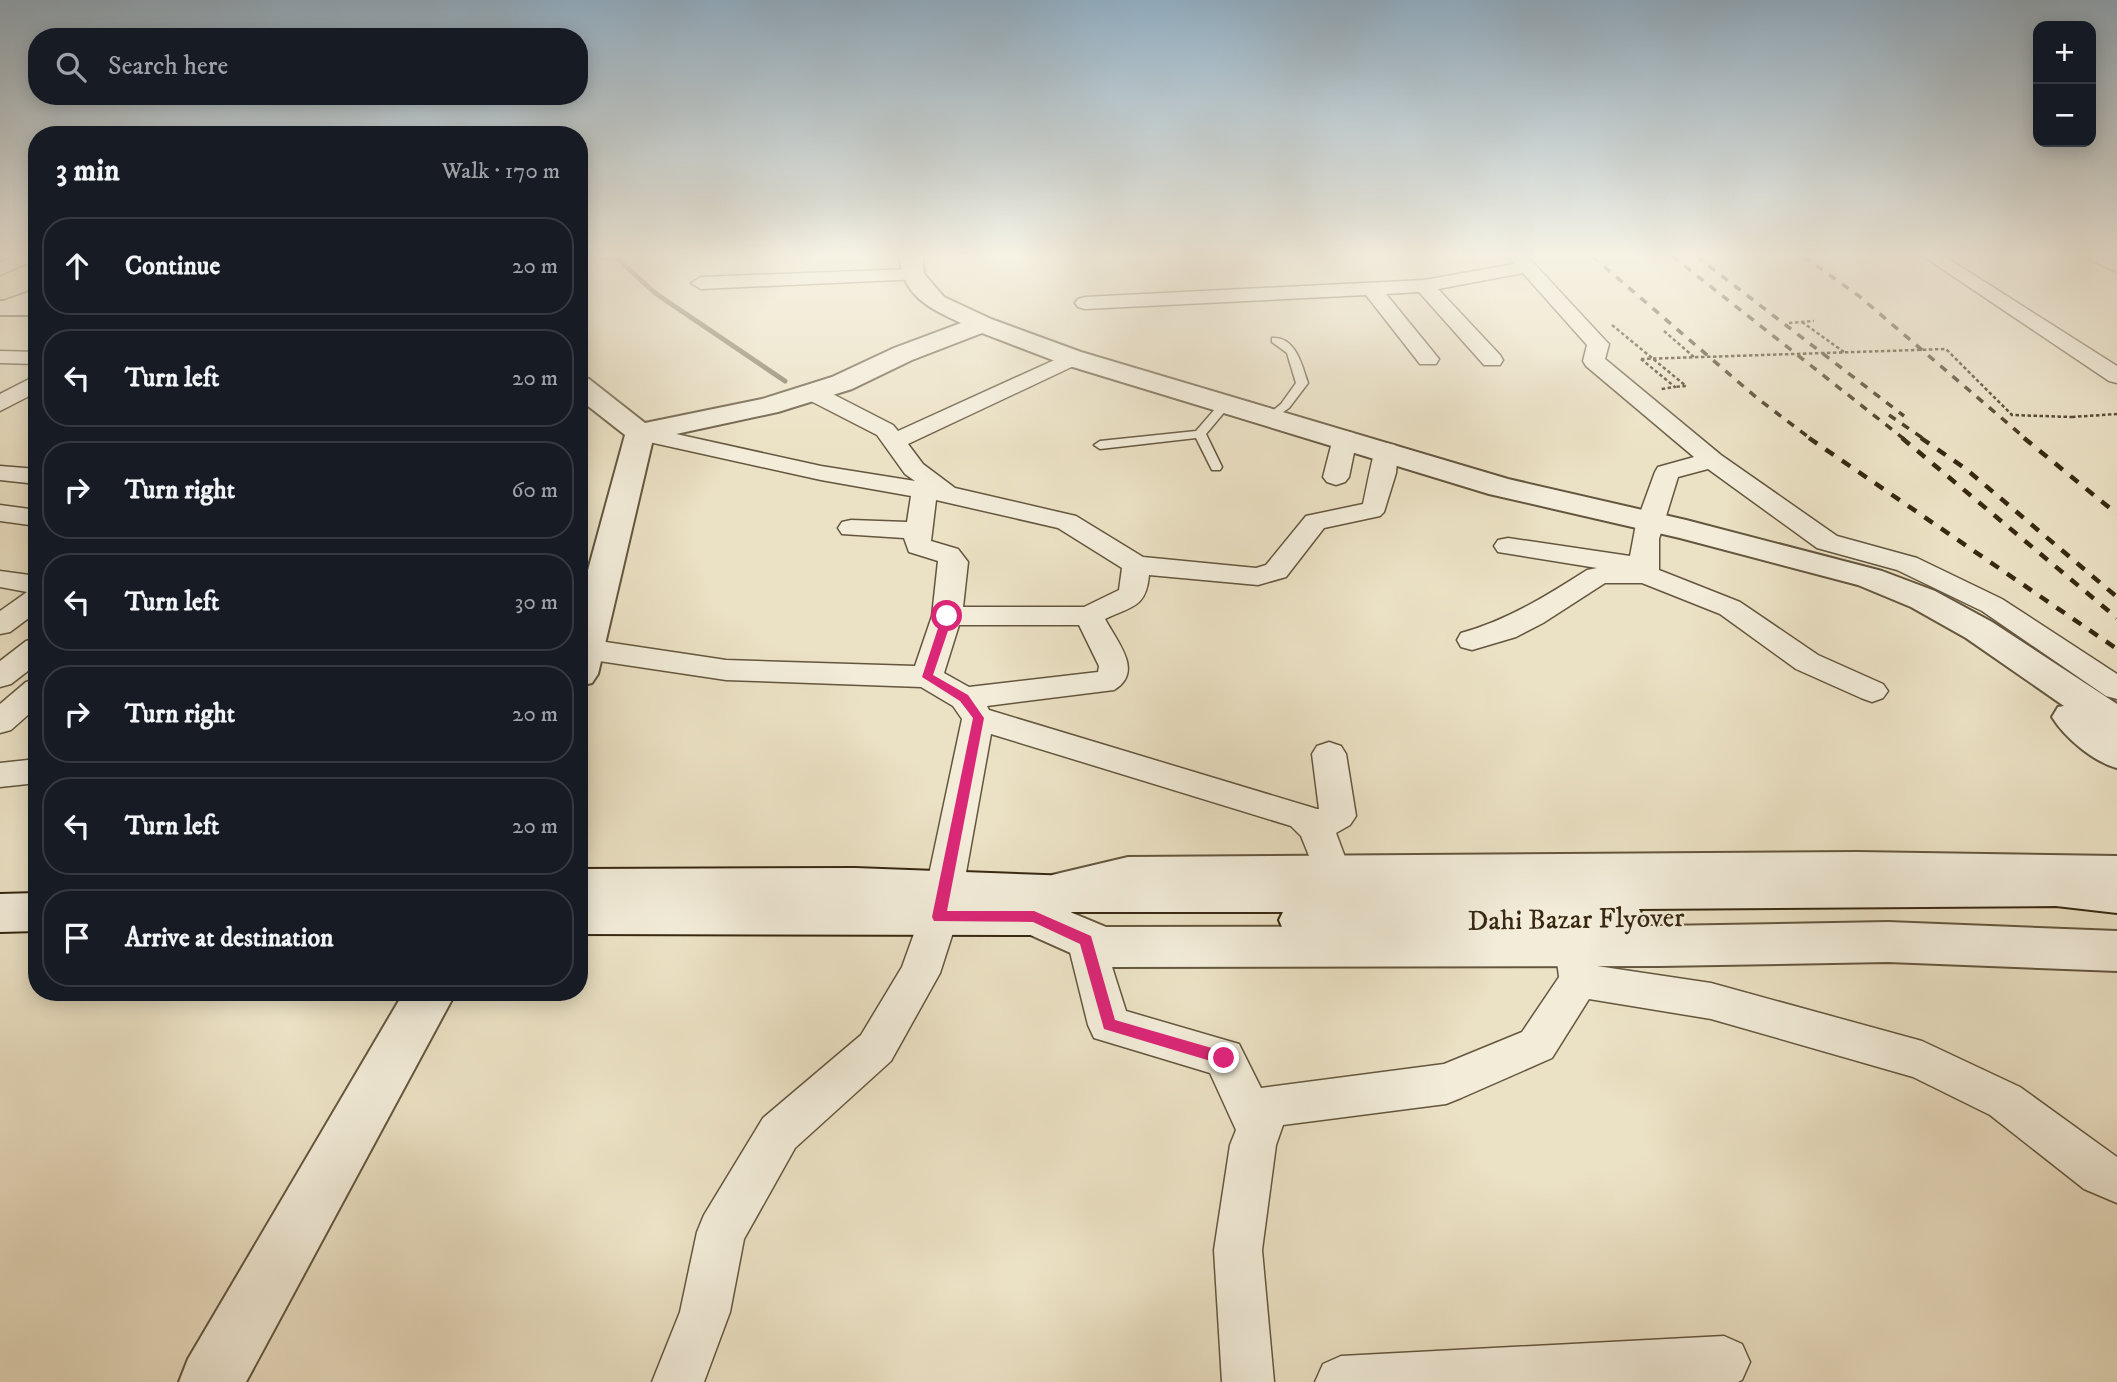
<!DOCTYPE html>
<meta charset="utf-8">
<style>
body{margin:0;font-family:"IM FELL DW Pica",serif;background:#242831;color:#f1f3f6}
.controls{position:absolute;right:21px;top:21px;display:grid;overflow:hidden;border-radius:14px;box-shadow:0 4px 18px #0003}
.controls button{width:63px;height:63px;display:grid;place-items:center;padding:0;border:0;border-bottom:2px solid #363941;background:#171b24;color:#f1f3f6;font:35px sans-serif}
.stop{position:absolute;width:21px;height:21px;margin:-16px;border:5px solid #db2777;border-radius:50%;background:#fff}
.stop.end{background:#db2777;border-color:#fff;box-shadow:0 2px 7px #0008}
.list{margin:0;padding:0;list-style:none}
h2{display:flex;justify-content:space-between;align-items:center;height:91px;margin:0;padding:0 28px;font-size:30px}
h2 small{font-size:23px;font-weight:400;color:#9ea1a6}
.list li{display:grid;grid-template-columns:46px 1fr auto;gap:21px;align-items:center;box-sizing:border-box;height:98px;margin:0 14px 14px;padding:0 14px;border:2px solid #363941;border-radius:28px}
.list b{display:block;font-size:26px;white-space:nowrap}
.list em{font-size:23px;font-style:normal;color:#9ea1a6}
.icon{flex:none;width:38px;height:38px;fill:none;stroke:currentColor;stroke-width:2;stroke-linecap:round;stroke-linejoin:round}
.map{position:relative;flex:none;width:2117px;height:1382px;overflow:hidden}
.search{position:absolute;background:#171b24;box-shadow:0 4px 18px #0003;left:28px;top:28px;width:560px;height:77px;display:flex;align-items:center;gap:18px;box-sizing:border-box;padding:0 24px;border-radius:28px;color:#9ea1a6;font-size:26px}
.panel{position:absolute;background:#171b24;box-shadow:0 4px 18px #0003;left:28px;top:126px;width:560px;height:875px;border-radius:28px}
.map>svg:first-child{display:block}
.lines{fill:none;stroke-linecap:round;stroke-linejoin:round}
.stream{stroke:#7e7158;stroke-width:5}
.service-casing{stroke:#64563e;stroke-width:3}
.minor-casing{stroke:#64563e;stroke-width:3}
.tertiary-casing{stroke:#64563e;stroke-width:4}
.secondary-casing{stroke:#372811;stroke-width:4}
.path{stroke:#372811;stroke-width:2.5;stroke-dasharray:3.5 2.5;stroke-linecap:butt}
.service{fill:#f2ecd9;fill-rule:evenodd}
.minor{fill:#f2ecd9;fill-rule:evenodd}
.tertiary{fill:#f2ecd9;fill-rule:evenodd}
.secondary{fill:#f2ecd9;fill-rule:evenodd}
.rail-far1{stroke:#372811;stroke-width:3.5;stroke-dasharray:8 8;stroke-linecap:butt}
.rail{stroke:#372811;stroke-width:4.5;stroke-dasharray:10 10;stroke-linecap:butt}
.path-bridge{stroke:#372811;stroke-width:2.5;stroke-dasharray:3.5 2.5;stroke-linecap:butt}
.route{fill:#db2777}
.labels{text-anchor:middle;stroke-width:5;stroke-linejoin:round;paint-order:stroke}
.near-street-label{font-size:28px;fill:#372811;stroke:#f2ecd9}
</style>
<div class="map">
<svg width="2117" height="1382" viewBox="0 0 2117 1382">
<rect width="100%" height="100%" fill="#ebe1c4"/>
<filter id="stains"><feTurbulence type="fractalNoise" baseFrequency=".00286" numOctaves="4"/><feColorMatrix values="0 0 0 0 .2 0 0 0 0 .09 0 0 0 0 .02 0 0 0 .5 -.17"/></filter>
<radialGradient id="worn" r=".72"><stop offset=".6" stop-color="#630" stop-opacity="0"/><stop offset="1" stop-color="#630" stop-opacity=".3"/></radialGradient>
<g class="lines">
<polyline class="stream" points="596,256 619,260 655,293 785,381"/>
<defs>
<g id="service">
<path d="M1272,338C1296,336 1302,366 1308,383L1289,408L1271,420L1265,417L1281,404L1296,383L1287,353L1272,342Z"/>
<polygon points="1226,400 1232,403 1206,434 1222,467 1220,470 1212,470 1196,438 1100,449 1094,445 1100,441 1196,431 1222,401"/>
</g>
<g id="minor">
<polygon points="13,256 36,256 34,260 0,275 0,262"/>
<path d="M1508,256H1527L1605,340L1609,344L1605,359L1721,455L1837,536L1917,558L2002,599L2117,674V699L2106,696L1982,611L1897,570L1817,548L1708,469L1678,477L1659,539V570L1740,602L1818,655L1883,684L1888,691L1883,698L1872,702L1861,698L1796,669L1720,614L1642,583H1605L1543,623L1516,637L1472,650L1461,647L1457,640L1461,633C1508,620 1546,596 1587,570L1597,568L1498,552L1494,546L1498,540L1508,538L1630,556L1636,524L1655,472L1658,467L1694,457L1586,366L1583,361L1587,345L1523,273L1438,289L1500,355L1503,360L1500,365H1484L1419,292L1386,294L1439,359L1436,364H1420L1366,295L1085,309L1078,307L1075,303L1078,299L1085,297L1424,280L1514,264Z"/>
<polygon points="1923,256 1944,256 2117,366 2117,383 2109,381"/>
<polygon points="2089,256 2111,256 2117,259 2117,272 2091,260"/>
<polygon points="912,269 919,271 922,275 919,279 701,289 691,283 701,277"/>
<polygon points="37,289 37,302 0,314 0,302"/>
<polygon points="0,351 37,352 37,364 0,363"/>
<path d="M1072,352L1080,353L1083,358L1080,363L908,444L923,464L955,488L1076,516L1143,557L1256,568L1266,565L1306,516L1363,504C1366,491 1373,452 1377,445L1386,443L1395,445L1398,450L1396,473L1384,512L1380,516L1324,528L1286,577L1258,585L1149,575C1146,608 1132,606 1105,619C1118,643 1144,672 1114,690L987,706L989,710L1317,809H1319L1312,754L1317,746L1329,742L1341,746L1346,754L1356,816L1350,825L1336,833L1351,873L1346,883L1333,888L1320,883L1301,836L1291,826L991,734L958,917L940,973L891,1061L795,1148L744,1239L730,1312L704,1382H652L680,1312L697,1232L704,1215L763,1118L861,1035L902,967L920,917L962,719L953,706L921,687L726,680L579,658V638L726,660L915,666L932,616L938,561L909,552L904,538L842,534L838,528L842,522L851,520L907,522L911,496L821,480L640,440L632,438L628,433L632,428L640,426L821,466L915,481L905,474L877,435L803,397L800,392L803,387H819L893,425L898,431ZM936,500L1058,528L1122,568L1119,590L1084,607H963L968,562L958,549L931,541ZM959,625H1079L1099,666L1098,672L969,687L944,673Z"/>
<polygon points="37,375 37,392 0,411 0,394"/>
<polygon points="1345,431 1353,433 1357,438 1349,477 1345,482 1336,485 1327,482 1323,477 1333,438 1337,433"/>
<polygon points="0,466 37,469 37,484 0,480"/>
<polygon points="0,505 37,510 37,526 0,521"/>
<polygon points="0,571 37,576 37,612 10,632 0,634 0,611 27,592 0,587"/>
<polygon points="37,638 37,664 11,684 0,687 0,661 26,641"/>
<polygon points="37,679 37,707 11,730 0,733 0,704 26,682"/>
<polygon points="37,759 37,783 0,787 0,763"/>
<polygon points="1086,924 1100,929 1126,1011 1239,1044 1261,1088 1444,1064 1522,1032 1559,977 1555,946 1561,934 1575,930 1589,934 1595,946 1597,966 1711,983 1922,1041 2020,1087 2117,1157 2117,1203 2084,1189 1990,1115 1913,1077 1711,1019 1589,999 1552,1058 1461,1098 1446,1104 1283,1125 1276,1145 1262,1250 1274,1382 1222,1382 1214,1250 1230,1145 1236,1130 1210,1073 1094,1038 1088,1025 1067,940 1072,929"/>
<polygon points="1724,1336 1742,1344 1750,1362 1742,1380 1738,1382 1315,1382 1323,1364 1341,1356"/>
</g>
<g id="tertiary">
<path d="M900,256H922L924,274L944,297L991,319L1081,352L1508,479L1686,520L1882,571L1935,591L1992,622L2117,704V768C2094,762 2065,738 2052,717L2058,707L2064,706L1966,638L1911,607L1858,585L1680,538L1489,494L1063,364L982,333L912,360L852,389L778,412L653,439L598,674L592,683L579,686V603L625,435L579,399V377L589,379L645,423L762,399L832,377L894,348L961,323C929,308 901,295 900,256Z"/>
<rect x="0" y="301" width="37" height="14"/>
<path d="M1858,852L2117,856V892C1787,887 1458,892 1128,893L1068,906L1052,901L1045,888L1052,875L1128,857Z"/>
<polygon points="1034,897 1106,927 1659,926 1888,922 2117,931 2117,971 1888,962 1659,966 1102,967 1017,929 1011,916 1017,903"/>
<polygon points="404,992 456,992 246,1382 179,1382 188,1359"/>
</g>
<g id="secondary">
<polygon points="855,868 1101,877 2056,870 2117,877 2117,913 2056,906 1639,909 1643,917 1637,930 1620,936 1405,941 1302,939 1285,934 1279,920 1283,912 1071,912 1073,916 1067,929 1050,935 579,934 579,869"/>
<polygon points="37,893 37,931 0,932 0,894"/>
</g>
</defs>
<use href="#service" class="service-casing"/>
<use href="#minor" class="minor-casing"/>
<use href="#tertiary" class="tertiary-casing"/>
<use href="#secondary" class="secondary-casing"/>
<g class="path">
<polyline points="1802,322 1844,352"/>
<polyline points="1789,323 1814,321"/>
<polyline points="1612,325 1686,386 1675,387"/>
<polyline points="1664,331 1694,357"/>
<polyline points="1641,359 1675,387 1661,389"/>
<polyline points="2072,417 2117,414"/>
</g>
<use href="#service" class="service"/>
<use href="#minor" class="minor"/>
<use href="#tertiary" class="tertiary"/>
<use href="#secondary" class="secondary"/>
<g class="rail-far1">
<polyline points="1592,256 1757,398 1811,439"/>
<polyline points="1672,256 1904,439"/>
<polyline points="1696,256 1904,416"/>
<polyline points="1803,256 1859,296 2026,439"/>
<polyline points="1889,415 1924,439"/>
</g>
<g class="rail">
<polyline points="1809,438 2117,649"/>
<polyline points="1902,438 2117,618"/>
<polyline points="1921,438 1966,469 2117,597"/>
<polyline points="2024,438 2117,514"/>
</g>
<polyline class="path-bridge" points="1641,359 1946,349 2012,415 2072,417"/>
</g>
<linearGradient id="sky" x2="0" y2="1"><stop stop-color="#91adc1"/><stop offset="0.57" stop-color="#f6f2e4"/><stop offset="1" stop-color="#f6f2e4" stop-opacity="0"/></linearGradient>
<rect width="2117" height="449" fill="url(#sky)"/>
<polygon class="route" points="947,613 953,616 933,675 968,695 984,718 947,911 1034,911 1091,936 1115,1020 1229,1053 1232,1058 1229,1063 1224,1065 1104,1029 1080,944 1033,922 934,921 932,917 973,718 960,701 922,677 942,616"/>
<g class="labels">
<g class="near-street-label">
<text transform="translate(1576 918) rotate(-1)" y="10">Dahi Bazar Flyover</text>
</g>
</g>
<rect width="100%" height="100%" filter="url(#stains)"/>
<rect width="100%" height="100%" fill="url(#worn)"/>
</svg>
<div class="controls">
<button>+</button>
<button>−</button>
</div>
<div class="stop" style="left:947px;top:616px"></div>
<div class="stop end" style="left:1224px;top:1058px"></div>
<div class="search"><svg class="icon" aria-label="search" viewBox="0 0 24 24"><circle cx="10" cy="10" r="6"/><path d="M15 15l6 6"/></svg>Search here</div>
<section class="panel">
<h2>3 min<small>Walk · 170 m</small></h2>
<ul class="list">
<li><svg class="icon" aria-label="ahead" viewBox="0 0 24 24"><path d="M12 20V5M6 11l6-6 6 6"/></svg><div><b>Continue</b></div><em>20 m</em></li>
<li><svg class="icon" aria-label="left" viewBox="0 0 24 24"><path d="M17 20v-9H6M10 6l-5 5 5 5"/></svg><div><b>Turn left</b></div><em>20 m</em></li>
<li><svg class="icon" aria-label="right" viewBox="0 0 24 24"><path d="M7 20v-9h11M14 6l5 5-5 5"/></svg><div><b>Turn right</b></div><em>60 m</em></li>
<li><svg class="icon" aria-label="left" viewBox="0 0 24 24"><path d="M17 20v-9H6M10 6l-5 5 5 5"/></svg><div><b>Turn left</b></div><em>30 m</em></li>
<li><svg class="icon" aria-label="right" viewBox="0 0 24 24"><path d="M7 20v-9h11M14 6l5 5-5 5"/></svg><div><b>Turn right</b></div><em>20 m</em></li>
<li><svg class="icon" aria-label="left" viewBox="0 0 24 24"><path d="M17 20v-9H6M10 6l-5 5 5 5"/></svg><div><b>Turn left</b></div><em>20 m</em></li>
<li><svg class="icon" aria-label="arrive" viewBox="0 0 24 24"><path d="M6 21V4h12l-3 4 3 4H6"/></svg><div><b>Arrive at destination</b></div></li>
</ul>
</section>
</div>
